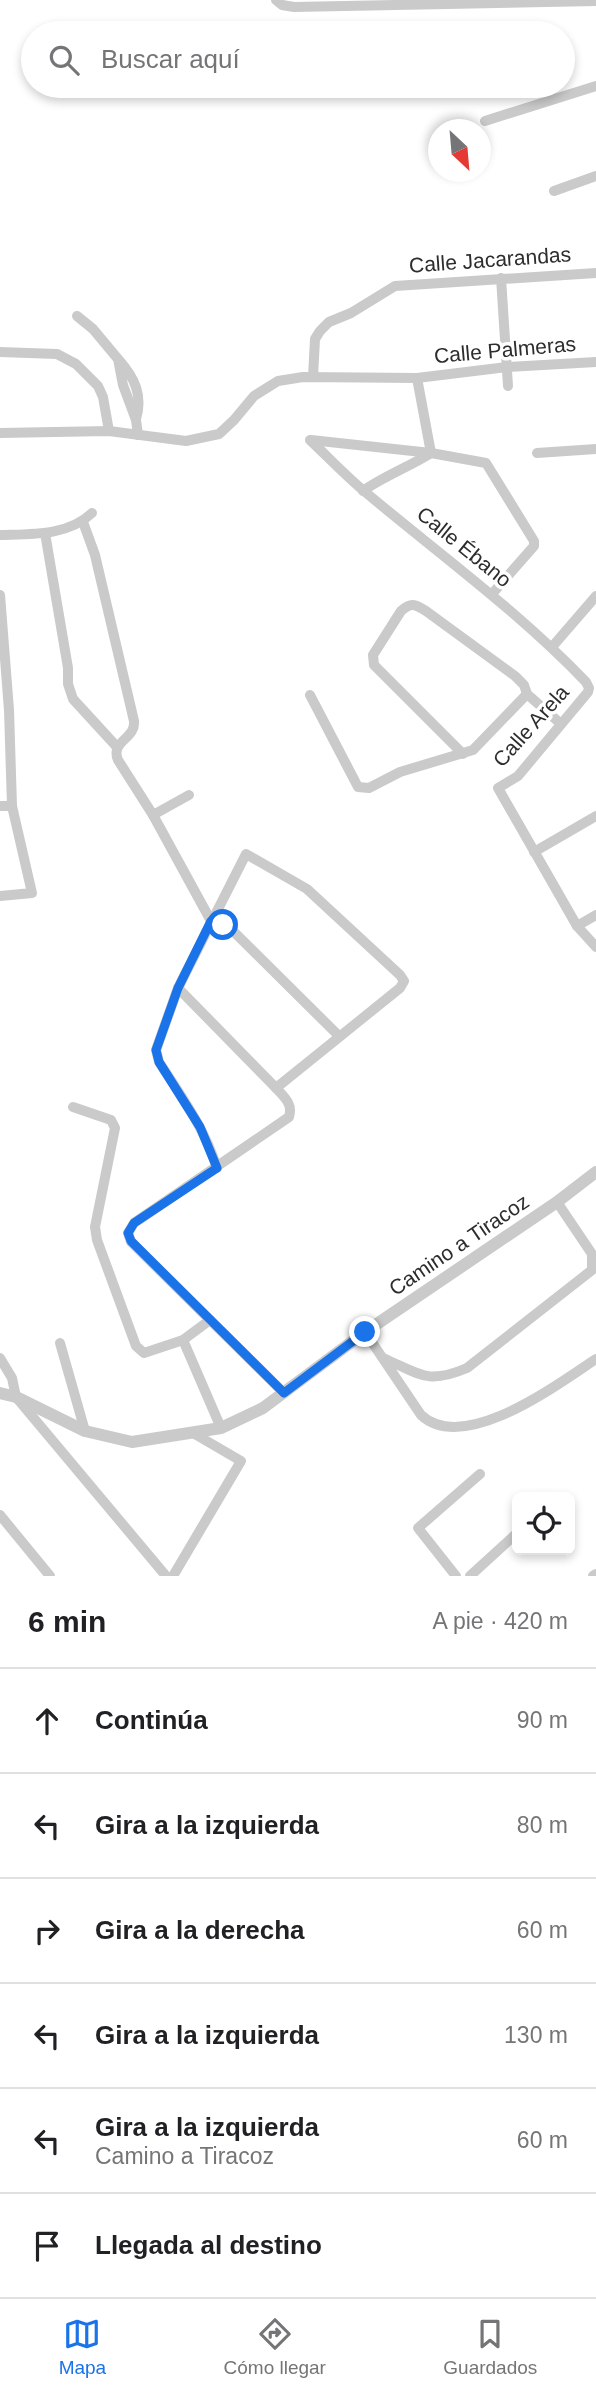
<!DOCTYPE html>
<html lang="es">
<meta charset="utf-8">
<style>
body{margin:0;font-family:Arial,sans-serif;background:#f6f6f6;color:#202124}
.controls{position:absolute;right:21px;bottom:21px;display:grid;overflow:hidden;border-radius:10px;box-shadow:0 4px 10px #0003}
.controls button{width:63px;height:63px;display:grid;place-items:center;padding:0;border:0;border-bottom:2px solid #e0e0e0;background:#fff;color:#202124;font:35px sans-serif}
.compass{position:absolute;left:428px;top:119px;width:63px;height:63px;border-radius:50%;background:#fff;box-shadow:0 4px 10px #0003;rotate:154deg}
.stop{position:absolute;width:21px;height:21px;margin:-16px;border:5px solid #1a73e8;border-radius:50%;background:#fff}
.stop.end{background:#1a73e8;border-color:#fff;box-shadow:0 2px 7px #0008}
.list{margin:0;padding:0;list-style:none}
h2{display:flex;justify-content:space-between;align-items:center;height:91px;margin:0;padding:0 28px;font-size:30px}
h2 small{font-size:23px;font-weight:400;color:#757577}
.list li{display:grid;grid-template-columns:46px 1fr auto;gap:21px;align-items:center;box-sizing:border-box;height:105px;padding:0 28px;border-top:2px solid #e0e0e0}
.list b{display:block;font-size:26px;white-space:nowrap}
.list p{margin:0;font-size:23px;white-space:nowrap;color:#757577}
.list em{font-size:23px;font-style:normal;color:#757577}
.icon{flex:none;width:38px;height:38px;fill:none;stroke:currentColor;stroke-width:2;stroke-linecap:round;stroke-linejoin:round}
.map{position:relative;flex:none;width:596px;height:1576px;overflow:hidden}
.search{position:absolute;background:#fff;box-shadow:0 4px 10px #0003;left:21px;right:21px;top:21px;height:77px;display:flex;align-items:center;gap:18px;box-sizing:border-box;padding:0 24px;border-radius:38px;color:#757577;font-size:26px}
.sheet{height:721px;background:#fff}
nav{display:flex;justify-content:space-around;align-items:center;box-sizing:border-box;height:98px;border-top:2px solid #e0e0e0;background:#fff;font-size:19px;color:#757577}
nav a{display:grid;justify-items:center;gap:4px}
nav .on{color:#1a73e8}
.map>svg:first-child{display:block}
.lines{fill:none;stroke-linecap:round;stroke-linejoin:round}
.minor{stroke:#cacaca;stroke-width:10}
.tertiary{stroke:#cacaca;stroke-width:12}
.route{stroke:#1a73e8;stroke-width:9}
.labels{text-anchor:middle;stroke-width:7;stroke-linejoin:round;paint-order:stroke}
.street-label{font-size:21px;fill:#2d2d2d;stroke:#fff}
</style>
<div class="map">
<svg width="596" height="1576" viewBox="0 0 596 1576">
<rect width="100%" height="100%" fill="#fff"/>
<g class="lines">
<g class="minor">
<polyline points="276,0 282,5 294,7 596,1"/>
<polyline points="485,121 596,86"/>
<polyline points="554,191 596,176"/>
<polyline points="501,278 508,386"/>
<polyline points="77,316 93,329 118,359 123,385 136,420 138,435"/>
<polyline points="0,352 57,354 76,364 98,386 103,397 109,431"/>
<path d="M119,360C135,378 143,396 136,419"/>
<polyline points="313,377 315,339 320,331 329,322 351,313 395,286 596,273"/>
<polyline points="417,378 431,453"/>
<polyline points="0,433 109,431 186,441 219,434 234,420 254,396 278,381 303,377 417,378 507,367 596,362"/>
<path d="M310,440C328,457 345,475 364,491C439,554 518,611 586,682L589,688L588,692L518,776L498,788L577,926L596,947"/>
<polyline points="311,440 431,453 486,463 534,541 534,546 492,594"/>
<polyline points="537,453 596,449"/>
<path d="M363,491C384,476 409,467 431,453"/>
<path d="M83,522L95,555L134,721C136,739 110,741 118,760L153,815L211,921L223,925L235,933L339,1036"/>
<polyline points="45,533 68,668 68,684 73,699 117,747"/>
<path d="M0,535C31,534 68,536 92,513"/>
<polyline points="0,595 9,710 12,806 32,893 0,896"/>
<polyline points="552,647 596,596"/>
<polyline points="310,695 358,787 369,788 400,772 473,750 527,694"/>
<path d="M463,754L374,665L373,655L401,611C411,602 415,604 426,611L515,676L524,685L527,694L561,724"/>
<polyline points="0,806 12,806"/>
<polyline points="153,815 189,795"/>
<polyline points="534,852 596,816"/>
<polyline points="577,926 596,915"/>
<path d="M178,988L276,1088C285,1098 293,1104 289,1117L134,1223L128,1233L131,1242L284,1393"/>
<polyline points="73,1107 111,1120 115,1128 95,1227 97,1240 136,1346 144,1353 183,1340 210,1320"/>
<path d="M217,1168C205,1129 181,1096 159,1062L156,1050L178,988L246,854L307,889L400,975L404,981L400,988L276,1088"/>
<path d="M365,1332L421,1415C464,1455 558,1384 596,1359"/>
<polyline points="183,1340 221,1428"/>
<polyline points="60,1343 85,1431"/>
<polyline points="0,1358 12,1378 16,1397 166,1576"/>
<path d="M383,1358C420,1374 427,1385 467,1368L592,1270V1254L557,1202"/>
<polyline points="0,1515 50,1576"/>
<polyline points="173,1576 241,1461 193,1433"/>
<polyline points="456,1576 418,1528 480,1474"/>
<polyline points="470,1576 517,1533"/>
<polyline points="593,1576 596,1574"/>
</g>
<polyline class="tertiary" points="0,1393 16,1397 85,1431 132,1442 221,1428 263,1408 365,1332 557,1202 596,1172"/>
</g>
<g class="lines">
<polyline class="route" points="223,925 211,921 178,988 156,1050 159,1062 200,1127 217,1168 134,1223 128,1233 131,1241 284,1393 365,1332"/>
</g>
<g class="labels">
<g class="street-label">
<text transform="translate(490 260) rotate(-4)" y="7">Calle Jacarandas</text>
<text transform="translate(505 350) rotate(-5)" y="7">Calle Palmeras</text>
<text transform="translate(464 547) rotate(39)" y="7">Calle Ébano</text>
<text transform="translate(531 726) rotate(-48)" y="7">Calle Arela</text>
<text transform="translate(459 1245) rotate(-34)" y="7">Camino a Tiracoz</text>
</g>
</g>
</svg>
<div class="controls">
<button><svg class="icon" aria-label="locate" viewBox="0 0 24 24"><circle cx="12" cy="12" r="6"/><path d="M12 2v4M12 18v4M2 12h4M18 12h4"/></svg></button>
</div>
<svg class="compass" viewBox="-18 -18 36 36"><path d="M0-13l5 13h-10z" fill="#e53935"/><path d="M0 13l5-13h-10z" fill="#757577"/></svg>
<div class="stop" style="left:223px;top:925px"></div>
<div class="stop end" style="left:365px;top:1332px"></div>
<div class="search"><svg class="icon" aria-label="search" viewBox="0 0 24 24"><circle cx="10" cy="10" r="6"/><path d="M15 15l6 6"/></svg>Buscar aquí</div>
</div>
<section class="sheet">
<h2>6 min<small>A pie · 420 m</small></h2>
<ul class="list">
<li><svg class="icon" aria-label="ahead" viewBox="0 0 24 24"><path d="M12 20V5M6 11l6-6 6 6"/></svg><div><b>Continúa</b></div><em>90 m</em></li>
<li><svg class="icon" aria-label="left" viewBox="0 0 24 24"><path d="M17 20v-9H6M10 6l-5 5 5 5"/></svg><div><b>Gira a la izquierda</b></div><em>80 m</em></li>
<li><svg class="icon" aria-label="right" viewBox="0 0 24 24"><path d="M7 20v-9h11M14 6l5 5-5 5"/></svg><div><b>Gira a la derecha</b></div><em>60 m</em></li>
<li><svg class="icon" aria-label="left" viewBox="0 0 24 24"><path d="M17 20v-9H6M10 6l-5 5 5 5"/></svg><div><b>Gira a la izquierda</b></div><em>130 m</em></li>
<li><svg class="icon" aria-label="left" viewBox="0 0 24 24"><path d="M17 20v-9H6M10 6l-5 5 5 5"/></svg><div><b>Gira a la izquierda</b><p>Camino a Tiracoz</p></div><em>60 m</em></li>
<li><svg class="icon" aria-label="arrive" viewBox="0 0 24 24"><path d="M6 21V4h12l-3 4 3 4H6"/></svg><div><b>Llegada al destino</b></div></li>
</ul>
</section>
<nav>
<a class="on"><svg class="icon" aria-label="map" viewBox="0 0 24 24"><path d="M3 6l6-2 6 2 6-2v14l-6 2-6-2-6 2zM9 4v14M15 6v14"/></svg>Mapa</a>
<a><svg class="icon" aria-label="directions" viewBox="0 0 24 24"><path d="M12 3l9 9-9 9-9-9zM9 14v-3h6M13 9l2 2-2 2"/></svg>Cómo llegar</a>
<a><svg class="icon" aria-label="saved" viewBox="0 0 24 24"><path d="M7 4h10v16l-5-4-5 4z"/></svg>Guardados</a>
</nav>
